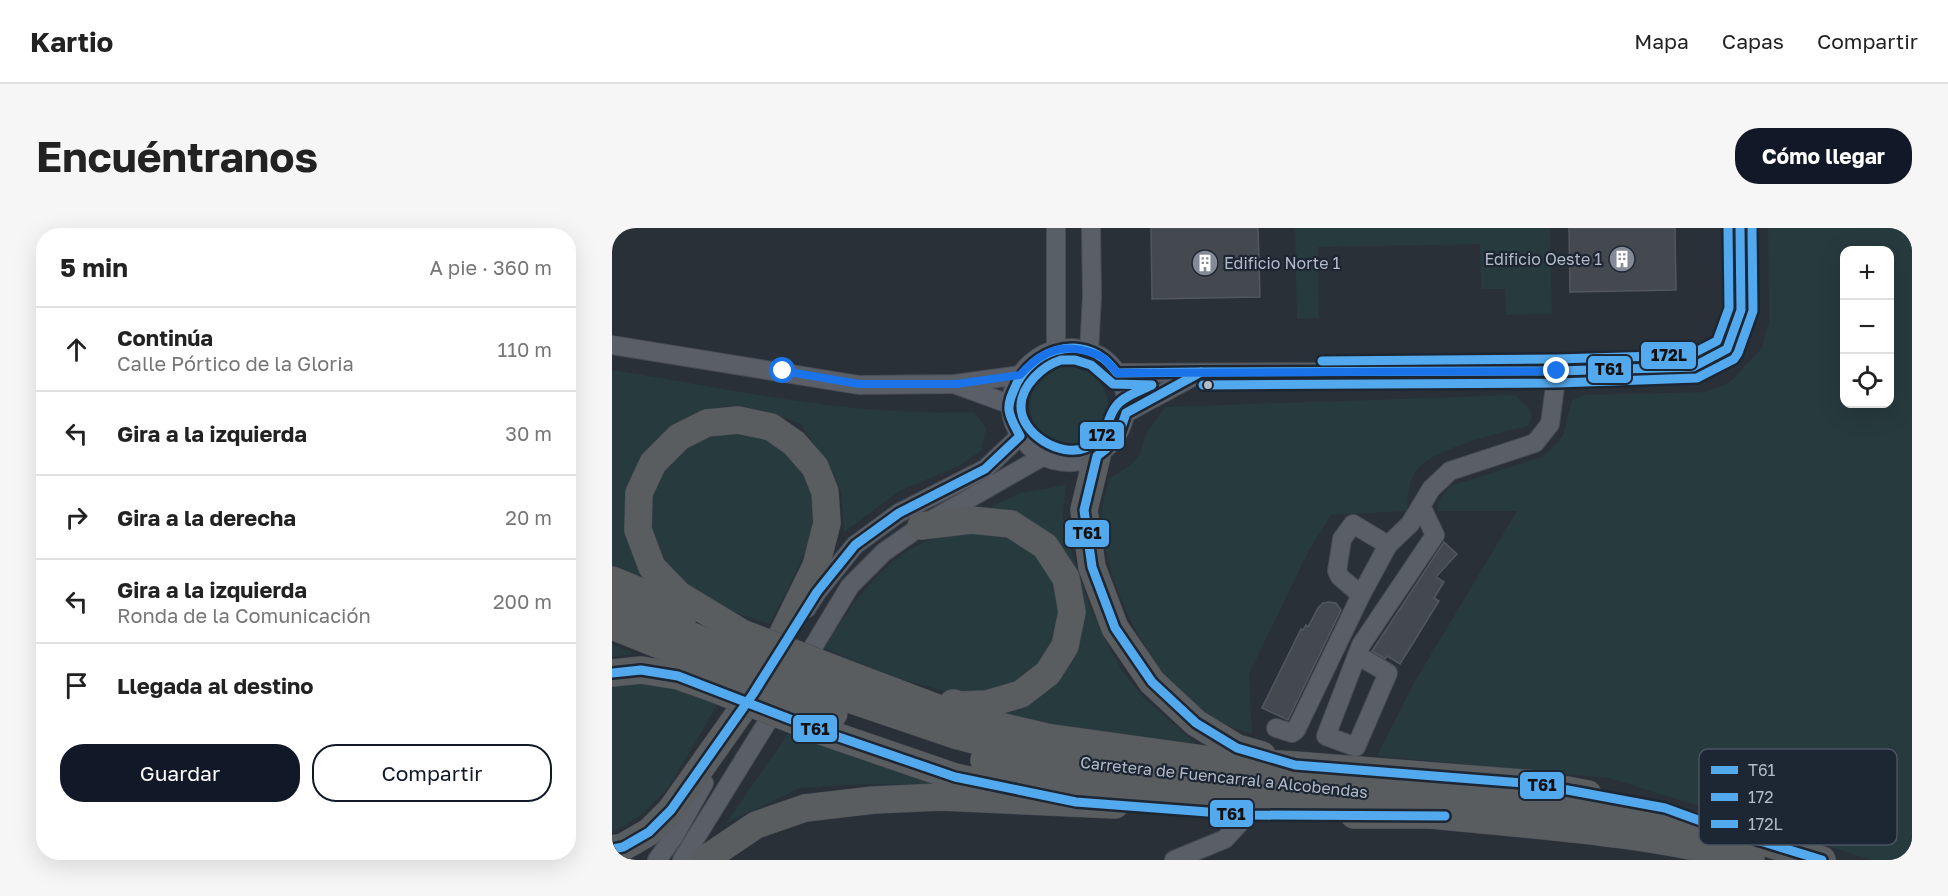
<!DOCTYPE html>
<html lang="es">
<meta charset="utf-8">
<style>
body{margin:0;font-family:"Golos Text",sans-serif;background:#f6f6f6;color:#222}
.controls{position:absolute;right:18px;top:18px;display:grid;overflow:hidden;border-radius:12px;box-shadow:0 6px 24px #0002}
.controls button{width:54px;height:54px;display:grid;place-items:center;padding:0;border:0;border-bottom:2px solid #e0e0e0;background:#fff;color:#222;font:30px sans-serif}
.stop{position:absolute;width:18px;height:18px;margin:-14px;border:4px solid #1a73e8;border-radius:50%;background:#fff}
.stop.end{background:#1a73e8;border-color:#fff;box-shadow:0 2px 6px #0008}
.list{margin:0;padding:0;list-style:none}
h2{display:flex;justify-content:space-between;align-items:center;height:78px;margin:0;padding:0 24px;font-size:26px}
h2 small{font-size:20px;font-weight:400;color:#767676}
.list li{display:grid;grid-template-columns:39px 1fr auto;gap:18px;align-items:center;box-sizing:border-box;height:84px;padding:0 24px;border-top:2px solid #e0e0e0}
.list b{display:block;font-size:22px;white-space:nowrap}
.list p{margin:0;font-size:20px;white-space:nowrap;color:#767676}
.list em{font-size:20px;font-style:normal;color:#767676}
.actions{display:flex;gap:12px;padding:18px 24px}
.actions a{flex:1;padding:14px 0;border:2px solid #111827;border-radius:24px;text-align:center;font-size:21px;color:#111827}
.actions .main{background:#111827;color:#fff}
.icon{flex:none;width:33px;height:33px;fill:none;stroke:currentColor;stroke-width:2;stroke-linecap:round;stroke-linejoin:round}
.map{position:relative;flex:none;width:1300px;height:632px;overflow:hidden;border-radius:24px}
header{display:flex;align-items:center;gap:36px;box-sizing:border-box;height:84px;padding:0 30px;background:#fff;border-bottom:2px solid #e0e0e0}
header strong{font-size:28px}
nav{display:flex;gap:33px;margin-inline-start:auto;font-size:21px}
.intro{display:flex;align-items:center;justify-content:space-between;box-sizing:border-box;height:144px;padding:0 36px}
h1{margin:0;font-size:42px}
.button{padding:15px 27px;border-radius:24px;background:#111827;color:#fff;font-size:21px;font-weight:700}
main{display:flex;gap:36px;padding:0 36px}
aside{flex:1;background:#fff;border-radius:24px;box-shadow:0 6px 24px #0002}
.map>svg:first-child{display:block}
.green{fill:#273a3e;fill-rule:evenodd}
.building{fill:#444950;stroke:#52575f;stroke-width:1.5}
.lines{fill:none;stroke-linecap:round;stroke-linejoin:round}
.minor-casing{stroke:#484c53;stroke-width:20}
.highway-casing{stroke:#474c53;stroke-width:28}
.minor{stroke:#5a5e66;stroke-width:18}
.highway{stroke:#5a5d60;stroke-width:27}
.highway-bridge-casing{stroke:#474c53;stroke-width:28;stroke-linecap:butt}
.highway-bridge{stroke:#5a5d60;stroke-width:27}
.bus-1-casing{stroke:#1d2633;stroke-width:14}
.bus-2-casing{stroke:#1d2633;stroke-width:14}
.bus-3-casing{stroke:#1d2633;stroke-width:14}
.bus-1{stroke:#53a9ee;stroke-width:9}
.bus-2{stroke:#53a9ee;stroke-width:9}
.bus-3{stroke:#53a9ee;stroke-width:9}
.route{stroke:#1a73e8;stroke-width:8}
.bus-dot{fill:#b4bcc9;stroke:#1d2633;stroke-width:2}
.labels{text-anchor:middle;stroke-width:4.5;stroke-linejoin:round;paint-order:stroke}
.poi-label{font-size:16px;fill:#b4bcc9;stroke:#1d2633;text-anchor:end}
.street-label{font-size:16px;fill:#b4bcc9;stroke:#1d2633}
.key{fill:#1d2633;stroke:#4a5360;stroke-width:1.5}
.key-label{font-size:16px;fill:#b4bcc9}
.line-badge{stroke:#1d2633;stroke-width:2}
.pale-badge-label{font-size:16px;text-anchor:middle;font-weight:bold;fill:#111}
</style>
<header>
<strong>Kartio</strong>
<nav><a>Mapa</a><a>Capas</a><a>Compartir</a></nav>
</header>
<div class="intro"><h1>Encuéntranos</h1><a class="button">Cómo llegar</a></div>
<main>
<aside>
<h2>5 min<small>A pie · 360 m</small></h2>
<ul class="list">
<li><svg class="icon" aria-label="ahead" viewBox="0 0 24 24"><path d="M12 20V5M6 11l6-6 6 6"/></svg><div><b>Continúa</b><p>Calle Pórtico de la Gloria</p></div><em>110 m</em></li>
<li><svg class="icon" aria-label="left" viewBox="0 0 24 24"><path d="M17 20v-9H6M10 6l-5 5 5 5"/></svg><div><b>Gira a la izquierda</b></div><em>30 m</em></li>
<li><svg class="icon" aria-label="right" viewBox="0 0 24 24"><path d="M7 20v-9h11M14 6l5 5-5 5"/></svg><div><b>Gira a la derecha</b></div><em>20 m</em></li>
<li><svg class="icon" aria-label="left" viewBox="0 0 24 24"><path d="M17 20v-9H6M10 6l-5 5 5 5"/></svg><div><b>Gira a la izquierda</b><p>Ronda de la Comunicación</p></div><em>200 m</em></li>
<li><svg class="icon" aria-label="arrive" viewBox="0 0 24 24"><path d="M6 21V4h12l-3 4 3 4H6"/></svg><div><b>Llegada al destino</b></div></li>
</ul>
<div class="actions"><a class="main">Guardar</a><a>Compartir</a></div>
</aside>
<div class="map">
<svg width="1300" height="632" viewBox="0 0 1300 632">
<rect width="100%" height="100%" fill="#2a3038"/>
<g class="green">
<polygon points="683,0 938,0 940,86 894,87 893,61 869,61 868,16 706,19 707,90 685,91"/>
<path d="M1156,0H1300V632H1260L997,550L765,528L802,455L905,283H826V275L838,258L930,229L945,215L951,207L960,172L973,167L1094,164L1117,155L1150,120L1157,93ZM1232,22H1278V176H1232Z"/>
<circle cx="457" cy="178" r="39"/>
<path d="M0,142C119,161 241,189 362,184L374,200L369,223L347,238L289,262L232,304L229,263L213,232L189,196L151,182L113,178L77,188L43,213L20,247L15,276L38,359L0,341Z"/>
<path d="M903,167L917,181L920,189L916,198C891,203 817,222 804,243C796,255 796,269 795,283L719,287L696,324L637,446L640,506C626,501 610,497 598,489C544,457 495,360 490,299C488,282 493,266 498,250L521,235L528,225L533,208L543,192L554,179Z"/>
<path d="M130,202C160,211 172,215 188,242C194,251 203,275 202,285C199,324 175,361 158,396L130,387L78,365L40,317L37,273L44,253L77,213L108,205Z"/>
<polygon points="454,257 451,287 455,309 479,381 495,415 511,444 531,469 584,516 501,507 385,487 423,473 447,453 465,421 455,330 435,303 406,285 378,279 408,265"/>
<path d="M348,305L387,306L423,326L443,357L448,389L436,429L404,457L355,469L277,448L212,420C238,380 264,338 308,316C320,310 335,308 348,305Z"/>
<polygon points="0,416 23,426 0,429"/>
<polygon points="4,456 38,456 76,465 105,477 58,557 32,585 0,605 0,458"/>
<polygon points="176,506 330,557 255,556 188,560 114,595"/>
</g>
<g class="building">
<polygon points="539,0 646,0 648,69 540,71"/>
<polygon points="957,0 1063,0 1064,62 958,64"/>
<polygon points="832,314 845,326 824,349 832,354 822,370 827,373 788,436 775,428 773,431 760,423"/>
<polygon points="717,374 724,375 729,382 676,492 650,480 689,401 691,402 694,397 696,399 706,380 711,375"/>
</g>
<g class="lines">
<defs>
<g id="minor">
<polyline points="444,0 444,121"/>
<polyline points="0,117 247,157 343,156 408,147"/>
<path d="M461,120C470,122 483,124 491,130C541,168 503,248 441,232C427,228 417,220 409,208C385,176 406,132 443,122C448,120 455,120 461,120Z"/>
<polyline points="477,124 480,68 479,0"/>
<polyline points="505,145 945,143 1081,139 1115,121 1129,82 1128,0"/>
<polyline points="345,157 397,176"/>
<polyline points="514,185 586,146"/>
<polyline points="749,367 728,349 725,343 730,311 741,296 776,317"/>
<polyline points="194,381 205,364 243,317 287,285 373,241 408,208"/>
<polyline points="745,427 776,445 744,519 714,508 749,417 823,307 809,278 819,261 838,243 923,215 938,196 945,143"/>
<polyline points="189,439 238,358 272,324 309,298 430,229"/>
<polyline points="664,500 680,505 684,502 749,367 776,317 798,296 809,278"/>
<polyline points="45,632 61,610 92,555"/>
<polyline points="70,632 167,475"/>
<polyline points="562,632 613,611 635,587"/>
</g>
<g id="highway">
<polyline points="485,228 472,282 480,339 503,400 540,454 584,495 625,520 650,527"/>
<polyline points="309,298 359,292 399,296 433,318 454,350 460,384 453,418 436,445 409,466 375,476 348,477 341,475"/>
<polyline points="0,352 76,383"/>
<polyline points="0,376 117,423"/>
<polyline points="0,398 105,440"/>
<polyline points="0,445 29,442 66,448 95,458"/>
<polyline points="246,450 349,489 434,509 599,532 683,537 923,556 976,566"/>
<polyline points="234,470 346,508 430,529 532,544 1007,584 1119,604 1210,632"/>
<polyline points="209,503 343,549 389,559"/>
<polyline points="372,532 429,550 525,564 761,582"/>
<polyline points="742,587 820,587"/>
<path d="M820,587C927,598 1035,604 1139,632"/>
<polyline points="0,621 11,619 37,604 59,582 141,466 204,338 215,295 213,264 203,239 182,215 159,199 126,192 95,195 67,209 41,235 27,265 26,302 40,339 67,367 130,405"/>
<polyline points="92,632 144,597 193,580 262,572 329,569 503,577"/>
</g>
</defs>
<use href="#minor" class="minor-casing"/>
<use href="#highway" class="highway-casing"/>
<use href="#minor" class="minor"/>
<use href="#highway" class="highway"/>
<defs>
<g id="highway-bridge">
<polyline points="130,405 246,450"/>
<polyline points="117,423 234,470"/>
<polyline points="105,440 222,486"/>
<polyline points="95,458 209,503"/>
</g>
</defs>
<use href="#highway-bridge" class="highway-bridge-casing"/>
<use href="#highway-bridge" class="highway-bridge"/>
<defs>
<g id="bus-1">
<polyline points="1128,0 1129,82 1115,121 1081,139 945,143 589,144 514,185 508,203 494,221 485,228 472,282 480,339 503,400 540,454 584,495 625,520 683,537 923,556 1053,580 1119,604 1210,632"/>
<polyline points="0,445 29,442 66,448 209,503 343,549 464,574 635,587 833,588"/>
<path d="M0,621L11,619L37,604L59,582L141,466L205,364L243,317L287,285L373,241L408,208C404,200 398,191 397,182C396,173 401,164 405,155C421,124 462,108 492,131C497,135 501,140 505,145L589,144"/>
</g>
<g id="bus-2">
<path d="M449,132H463L479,137L501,156L540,157C530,162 512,168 505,177C492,192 499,210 473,220C449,230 408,206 409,178C409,158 430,138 449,132Z"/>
<polyline points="591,157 945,155 1085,150 1122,131 1126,125 1141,83 1140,0"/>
</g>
<polyline id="bus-3" points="710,133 945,131 1078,127 1105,113 1117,80 1116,0"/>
</defs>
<use href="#bus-1" class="bus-1-casing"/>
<use href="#bus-2" class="bus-2-casing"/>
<use href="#bus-3" class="bus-3-casing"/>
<use href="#bus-1" class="bus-1"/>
<use href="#bus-2" class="bus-2"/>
<use href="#bus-3" class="bus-3"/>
</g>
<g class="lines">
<path class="route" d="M171,143L247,156H344L408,147C425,128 444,116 470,122C477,124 487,126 492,131C497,135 501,140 505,145L945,143"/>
</g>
<defs>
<symbol id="building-disc" viewBox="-11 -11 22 22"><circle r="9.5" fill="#848b96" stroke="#1d2633"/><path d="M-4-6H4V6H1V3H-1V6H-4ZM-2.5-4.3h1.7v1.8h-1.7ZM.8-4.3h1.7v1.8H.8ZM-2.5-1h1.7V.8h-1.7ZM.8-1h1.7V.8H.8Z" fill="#fff"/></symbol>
</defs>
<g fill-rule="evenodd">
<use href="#building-disc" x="995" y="16" width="30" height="30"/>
<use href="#building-disc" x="578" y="20" width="30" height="30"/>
</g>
<circle class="bus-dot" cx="596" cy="157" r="5"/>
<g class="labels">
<g class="poi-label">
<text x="990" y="37">Edificio Oeste 1</text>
<text x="612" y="41" text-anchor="start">Edificio Norte 1</text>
</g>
<g class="street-label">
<text transform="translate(612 549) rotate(6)" y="6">Carretera de Fuencarral a Alcobendas</text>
</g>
</g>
<rect x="1087" y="521" width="198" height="96" rx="9" class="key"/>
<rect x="1099" y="538" width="27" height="8" fill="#53a9ee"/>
<rect x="1099" y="565" width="27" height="8" fill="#53a9ee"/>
<rect x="1099" y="592" width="27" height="8" fill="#53a9ee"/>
<g class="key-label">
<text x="1136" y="548">T61</text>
<text x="1136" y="575">172</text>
<text x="1136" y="602">172L</text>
</g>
<g class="line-badge">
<rect x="1028" y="113" width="57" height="29" rx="6" fill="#53a9ee"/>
<rect x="975" y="127" width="45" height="29" rx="6" fill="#53a9ee"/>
<rect x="467" y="193" width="46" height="29" rx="6" fill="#53a9ee"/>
<rect x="452" y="291" width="46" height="29" rx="6" fill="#53a9ee"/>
<rect x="180" y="486" width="46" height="29" rx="6" fill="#53a9ee"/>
<rect x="907" y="543" width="46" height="29" rx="6" fill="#53a9ee"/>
<rect x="597" y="571" width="45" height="29" rx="6" fill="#53a9ee"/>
</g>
<g class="pale-badge-label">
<text x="1057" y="133">172L</text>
<text x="997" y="147">T61</text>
<text x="490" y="213">172</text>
<text x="475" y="311">T61</text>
<text x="203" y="507">T61</text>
<text x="930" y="563">T61</text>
<text x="619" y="592">T61</text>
</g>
</svg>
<div class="controls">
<button>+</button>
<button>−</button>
<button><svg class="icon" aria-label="locate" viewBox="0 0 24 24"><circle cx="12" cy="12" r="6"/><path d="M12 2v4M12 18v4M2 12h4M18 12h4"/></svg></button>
</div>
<div class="stop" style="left:171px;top:143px"></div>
<div class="stop end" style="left:945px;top:143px"></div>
</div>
</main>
